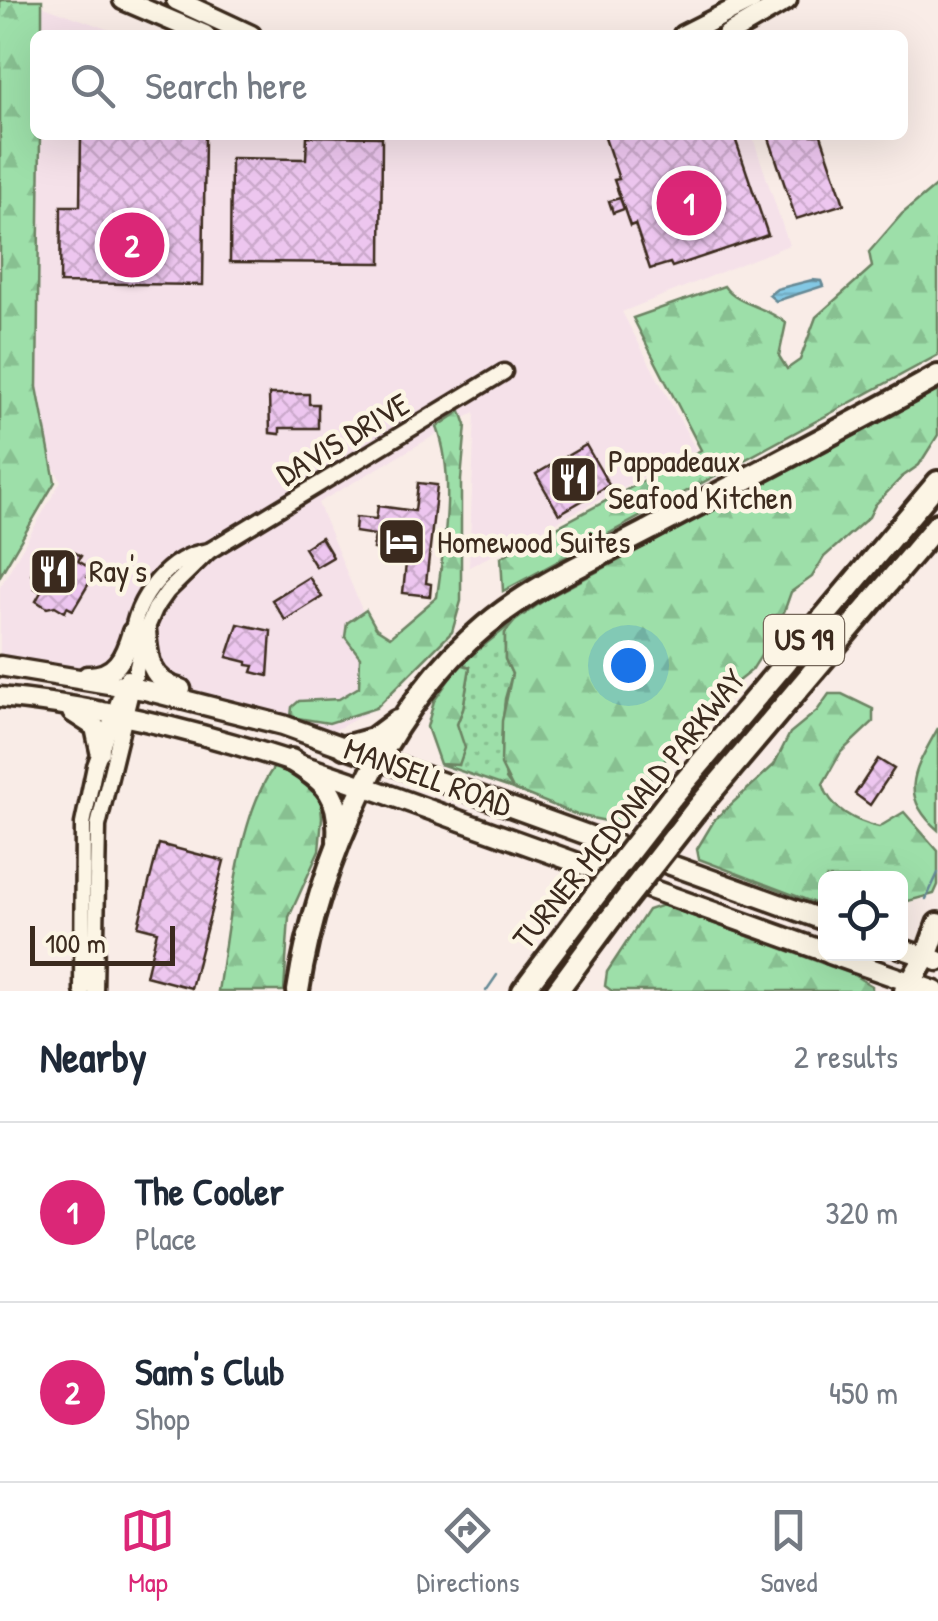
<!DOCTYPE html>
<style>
body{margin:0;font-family:"Patrick Hand",sans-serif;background:#f6f6f7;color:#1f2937}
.controls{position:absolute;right:30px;bottom:30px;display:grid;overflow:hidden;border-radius:15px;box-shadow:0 10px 40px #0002}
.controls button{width:90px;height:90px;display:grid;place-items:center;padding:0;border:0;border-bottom:2px solid #e0e1e3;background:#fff;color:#1f2937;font:50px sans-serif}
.scale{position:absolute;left:30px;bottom:25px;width:145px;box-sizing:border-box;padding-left:10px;border:5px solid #3b2a1e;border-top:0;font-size:28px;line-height:35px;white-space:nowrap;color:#3b2a1e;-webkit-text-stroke:8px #fcf5e5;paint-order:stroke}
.you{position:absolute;left:628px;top:665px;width:35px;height:35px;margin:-25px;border:8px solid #fff;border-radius:50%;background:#1a73e8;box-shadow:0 0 0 15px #1a73e833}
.badge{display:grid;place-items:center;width:65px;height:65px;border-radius:50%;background:#db2777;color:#fff;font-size:32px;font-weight:700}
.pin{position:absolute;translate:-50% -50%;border:5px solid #fff;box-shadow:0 2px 10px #0006}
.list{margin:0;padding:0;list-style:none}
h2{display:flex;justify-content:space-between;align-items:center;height:130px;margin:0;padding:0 40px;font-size:42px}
h2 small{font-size:32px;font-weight:400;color:#747a83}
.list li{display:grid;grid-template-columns:65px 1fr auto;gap:30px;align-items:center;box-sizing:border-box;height:180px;padding:0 40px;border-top:2px solid #e0e1e3}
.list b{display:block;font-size:38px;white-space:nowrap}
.list p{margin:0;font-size:32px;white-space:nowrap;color:#747a83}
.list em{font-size:32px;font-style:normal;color:#747a83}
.icon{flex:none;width:55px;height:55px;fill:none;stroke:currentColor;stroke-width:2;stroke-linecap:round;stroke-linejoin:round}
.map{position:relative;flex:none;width:938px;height:991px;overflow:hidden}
.search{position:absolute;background:#fff;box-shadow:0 10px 40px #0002;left:30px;right:30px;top:30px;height:110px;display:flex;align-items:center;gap:25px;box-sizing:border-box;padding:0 35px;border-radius:15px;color:#747a83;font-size:38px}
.sheet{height:490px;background:#fff}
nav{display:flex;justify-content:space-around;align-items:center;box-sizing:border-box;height:140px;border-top:2px solid #e0e1e3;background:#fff;font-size:28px;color:#747a83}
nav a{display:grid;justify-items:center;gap:5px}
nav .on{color:#db2777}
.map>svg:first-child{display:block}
.built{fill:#f5e1e9}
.grass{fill:url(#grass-dots);stroke:#6c8464;stroke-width:2.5}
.forest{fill:url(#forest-firs);stroke:#6c8464;stroke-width:2.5}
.water{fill:url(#water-rules);stroke:#668995;stroke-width:2.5}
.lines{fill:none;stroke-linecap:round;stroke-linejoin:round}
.stream{stroke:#668995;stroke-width:2.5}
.building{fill:url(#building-cross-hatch);stroke:#3b2a1e;stroke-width:2.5}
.minor-casing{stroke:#3b2a1e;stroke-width:21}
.major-casing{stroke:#3b2a1e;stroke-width:25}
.highway-casing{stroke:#3b2a1e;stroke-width:28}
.minor{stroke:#fcf5e5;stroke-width:14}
.major{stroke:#fcf5e5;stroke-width:18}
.highway{stroke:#fcf5e5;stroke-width:20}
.highway-bridge-casing{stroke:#3b2a1e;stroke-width:28;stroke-linecap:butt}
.highway-bridge{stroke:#fcf5e5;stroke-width:20}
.labels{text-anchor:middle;stroke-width:9;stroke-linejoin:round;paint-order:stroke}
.shield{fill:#fcf5e5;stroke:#75675a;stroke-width:2.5}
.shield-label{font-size:30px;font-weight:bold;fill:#3b2a1e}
.street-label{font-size:32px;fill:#3b2a1e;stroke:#fcf5e5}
.poi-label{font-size:32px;fill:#3b2a1e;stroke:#fcf5e5;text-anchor:start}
</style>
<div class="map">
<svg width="938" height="991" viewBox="0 0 938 991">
<defs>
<pattern id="grass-dots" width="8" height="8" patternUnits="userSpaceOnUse" patternTransform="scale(2.5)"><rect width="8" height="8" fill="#9ddfa9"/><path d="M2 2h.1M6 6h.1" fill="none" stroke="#88c091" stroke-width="1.8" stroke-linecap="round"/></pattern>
<pattern id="forest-firs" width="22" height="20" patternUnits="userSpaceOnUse" patternTransform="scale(2.5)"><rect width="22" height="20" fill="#9ddfa9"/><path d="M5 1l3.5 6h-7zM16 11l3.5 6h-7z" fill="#88c091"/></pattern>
<pattern id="water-rules" width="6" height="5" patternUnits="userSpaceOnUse" patternTransform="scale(2.5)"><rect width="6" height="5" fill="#83c8e4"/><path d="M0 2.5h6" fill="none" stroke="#72acc3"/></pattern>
<pattern id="building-cross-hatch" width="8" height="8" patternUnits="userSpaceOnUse" patternTransform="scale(2.5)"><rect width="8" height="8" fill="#edc6ef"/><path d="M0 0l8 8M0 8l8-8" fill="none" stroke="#cac"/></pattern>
</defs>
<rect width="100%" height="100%" fill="#f9ece7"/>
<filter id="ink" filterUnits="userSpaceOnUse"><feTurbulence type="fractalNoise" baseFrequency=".01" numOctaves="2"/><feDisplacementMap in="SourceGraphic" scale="20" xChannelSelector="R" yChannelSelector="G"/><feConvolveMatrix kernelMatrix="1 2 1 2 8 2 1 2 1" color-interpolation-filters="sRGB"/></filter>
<g filter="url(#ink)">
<polygon class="built" points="33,2 123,35 35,35 35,135 752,135 789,245 622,312 696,450 469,567 475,412 318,503 372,634 371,711 335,730 0,662 0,587 61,481 21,407"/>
<polygon class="grass" points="515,621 505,634 505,659 512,674 505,699 501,744 506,779 513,789 440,764 459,765 457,724 463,709 470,667 460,664"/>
<g class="forest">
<polygon points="0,0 42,0 42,35 35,35 35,135 40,135 37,387 55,482 0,576"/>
<path d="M938,184V355L503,591L501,557L701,450L633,318L724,286C737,305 764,305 786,323L779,356L787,369L800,360L816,317L872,267L869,252L902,214Z"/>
<polygon points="938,390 938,435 919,465 902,477 875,505 869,517 824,557 812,577 791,592 778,629 752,670 722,694 654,773 621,824 577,815 513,789 501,765 502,721 512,674 505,659 505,633 515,621 546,599"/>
<path d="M461,411L466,425L461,480V601L452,632L376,708L329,723L291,717L292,707L299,701L339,699L359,687L360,657L345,637L347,623L366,610L376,628L390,637L437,597C444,544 456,478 437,427Z"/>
<polygon points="460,664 470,667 463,709 457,724 465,748 459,765 440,764 427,727 434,701"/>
<path d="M829,694H842L873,709V722L841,752L823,784C830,809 856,822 879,827L904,812L938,851V885L934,894L901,903L900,878H826L825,907L699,859L697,849L715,819L774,765L790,733L817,711Z"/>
<path d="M938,728V830C897,794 915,770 938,728Z"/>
<path d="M274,767L312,781L320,792L322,818L319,851L289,917L284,991H218C229,927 237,817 274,767Z"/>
<polygon points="663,905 852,974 872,986 872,991 612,991 605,986 607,972 648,910"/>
</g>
<polygon class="water" points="812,280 821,281 823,286 776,301 769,295 777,289"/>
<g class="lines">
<g class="stream">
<polyline points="926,899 938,873"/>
<polyline points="486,991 497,975"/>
</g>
</g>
<g class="building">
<polygon points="81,135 205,135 203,285 60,283 61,206 80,206"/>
<polygon points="604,135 734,135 768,235 672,267 670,263 650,269 635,224 630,226 614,180 619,179"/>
<polygon points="768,135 821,135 844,204 796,219"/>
<polygon points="307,136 382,137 381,263 230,262 231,158 306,159"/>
<polygon points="620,198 624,209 613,213 609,201"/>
<polygon points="269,394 309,394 309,404 318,404 318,428 280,428 280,434 270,433"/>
<polygon points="586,445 609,485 559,514 536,474"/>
<polygon points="418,483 437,485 426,583 431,584 430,596 403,593 407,553 373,549 375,535 355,532 356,517 376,519 378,506 415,511"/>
<polygon points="321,537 333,557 316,567 304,548"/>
<polygon points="57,549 67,555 70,550 81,556 78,561 92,569 87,577 91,580 73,610 67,607 65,612 55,606 47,608 36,601 41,592 35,588 40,579 31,574 44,552 52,557"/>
<polygon points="309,577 322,597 285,620 272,600"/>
<polygon points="238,624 271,631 268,676 252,672 254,666 247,665 247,662 227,657"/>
<polygon points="878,759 894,769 870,805 855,794"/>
<polygon points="159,844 224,861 191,988 146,976 157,931 138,926"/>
</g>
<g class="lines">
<defs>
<g id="minor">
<path d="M132,638C135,598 169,556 209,551"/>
<polyline points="82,991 83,824 95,766 127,678"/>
<polyline points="95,991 98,826 146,630 155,609 167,592 209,551 504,372"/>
</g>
<g id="major">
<polyline points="123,0 205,35"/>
<polyline points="176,0 251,35"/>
<polyline points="683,35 752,0"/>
<polyline points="727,35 787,0"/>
<path d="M146,630C148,659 150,681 181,689"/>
<polyline points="0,666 145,690 283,725 826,921"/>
<path d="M87,676C116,677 125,656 132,632"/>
<path d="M0,697C160,712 310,766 461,821C582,864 704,908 826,952"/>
<polyline points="72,712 95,727 100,751"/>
<polyline points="900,948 938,961"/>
<polyline points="830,954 935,991"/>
</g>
<g id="highway">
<polyline points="344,747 373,739 397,721"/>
<path d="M291,760C327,783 341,794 338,840"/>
<polyline points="671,798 938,482"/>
<polyline points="695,811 938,524"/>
<path d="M298,991C317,864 385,709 485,626C534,585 594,559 649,530C746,479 843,429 938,376"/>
<polyline points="523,991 584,910"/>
<polyline points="557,991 611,918"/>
<polyline points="905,991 926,957 938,924"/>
</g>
</defs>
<use href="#minor" class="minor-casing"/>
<use href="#major" class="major-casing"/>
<use href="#highway" class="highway-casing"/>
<use href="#minor" class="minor"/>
<use href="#major" class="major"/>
<use href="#highway" class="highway"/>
<defs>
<g id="highway-bridge">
<polyline points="584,910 671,798"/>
<polyline points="611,918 695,811"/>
</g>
</defs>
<use href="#highway-bridge" class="highway-bridge-casing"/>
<use href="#highway-bridge" class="highway-bridge"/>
</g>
</g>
<defs>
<symbol id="restaurant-square" viewBox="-11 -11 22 22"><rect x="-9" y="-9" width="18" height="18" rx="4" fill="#3b2a1e" stroke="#fcf5e5"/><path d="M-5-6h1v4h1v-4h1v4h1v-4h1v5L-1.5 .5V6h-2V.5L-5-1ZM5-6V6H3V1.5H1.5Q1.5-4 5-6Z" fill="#fff"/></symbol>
<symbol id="hotel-square" viewBox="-11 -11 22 22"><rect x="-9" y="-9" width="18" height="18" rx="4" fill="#3b2a1e" stroke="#fcf5e5"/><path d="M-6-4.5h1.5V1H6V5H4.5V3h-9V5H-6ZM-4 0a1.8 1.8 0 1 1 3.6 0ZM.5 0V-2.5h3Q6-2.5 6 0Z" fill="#fff"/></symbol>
</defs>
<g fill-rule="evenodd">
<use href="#restaurant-square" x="546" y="452" width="55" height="55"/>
<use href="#hotel-square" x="374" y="514" width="55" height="55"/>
<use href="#restaurant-square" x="26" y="544" width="55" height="55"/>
</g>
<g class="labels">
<rect class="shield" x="764" y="615" width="80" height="50" rx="8"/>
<g class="shield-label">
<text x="804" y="650">US 19</text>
</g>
<g class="street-label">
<text transform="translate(343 439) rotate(-31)" y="11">DAVIS DRIVE</text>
<text transform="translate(428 777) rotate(20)" y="11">MANSELL ROAD</text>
<text transform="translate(629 809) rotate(-51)" y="11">TURNER MCDONALD PARKWAY</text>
</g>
<g class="poi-label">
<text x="608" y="472">Pappadeaux<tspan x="608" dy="37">Seafood Kitchen</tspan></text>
<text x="437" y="553">Homewood Suites</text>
<text x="89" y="582">Ray's</text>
</g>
</g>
</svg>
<div class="controls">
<button><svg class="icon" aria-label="locate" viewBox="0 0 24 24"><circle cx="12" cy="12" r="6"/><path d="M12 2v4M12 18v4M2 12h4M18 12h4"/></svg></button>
</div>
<div class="scale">100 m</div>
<div class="you"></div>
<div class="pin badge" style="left:689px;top:203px">1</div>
<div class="pin badge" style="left:132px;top:245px">2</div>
<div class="search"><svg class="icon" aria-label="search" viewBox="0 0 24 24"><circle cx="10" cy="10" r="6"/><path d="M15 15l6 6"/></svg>Search here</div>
</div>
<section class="sheet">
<h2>Nearby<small>2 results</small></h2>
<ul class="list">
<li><span class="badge">1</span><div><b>The Cooler</b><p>Place</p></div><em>320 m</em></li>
<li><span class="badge">2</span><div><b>Sam's Club</b><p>Shop</p></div><em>450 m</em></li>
</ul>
</section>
<nav>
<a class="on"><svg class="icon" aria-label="map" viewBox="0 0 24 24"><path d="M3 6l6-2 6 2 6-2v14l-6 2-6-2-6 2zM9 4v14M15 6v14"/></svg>Map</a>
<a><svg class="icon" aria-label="directions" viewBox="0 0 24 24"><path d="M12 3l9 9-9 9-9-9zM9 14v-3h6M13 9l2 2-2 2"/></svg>Directions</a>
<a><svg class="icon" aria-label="saved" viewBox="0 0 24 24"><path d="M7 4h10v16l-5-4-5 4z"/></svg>Saved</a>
</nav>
